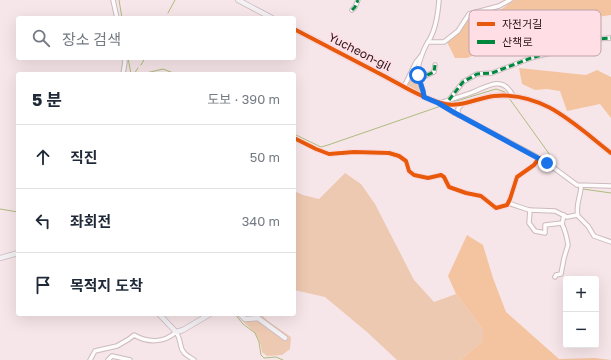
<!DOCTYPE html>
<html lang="ko">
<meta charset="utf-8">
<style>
body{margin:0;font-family:"Golos Text","Noto Sans KR",sans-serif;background:#f2f2f3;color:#1f2937}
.controls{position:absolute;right:12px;bottom:12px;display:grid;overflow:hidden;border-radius:4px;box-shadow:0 4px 16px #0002}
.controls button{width:36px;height:36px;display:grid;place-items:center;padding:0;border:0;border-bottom:1px solid #e0e1e3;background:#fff;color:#1f2937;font:20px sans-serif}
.stop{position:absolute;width:12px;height:12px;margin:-9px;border:3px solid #1a73e8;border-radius:50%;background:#fff}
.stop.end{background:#1a73e8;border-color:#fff;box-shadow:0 1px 4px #0008}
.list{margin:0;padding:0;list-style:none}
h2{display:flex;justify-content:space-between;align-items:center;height:52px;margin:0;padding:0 16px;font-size:17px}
h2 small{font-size:13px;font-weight:400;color:#747a83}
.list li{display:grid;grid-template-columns:26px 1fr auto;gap:12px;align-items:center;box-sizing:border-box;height:64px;padding:0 16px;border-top:1px solid #e0e1e3}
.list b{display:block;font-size:15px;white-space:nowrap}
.list em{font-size:13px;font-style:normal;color:#747a83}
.icon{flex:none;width:22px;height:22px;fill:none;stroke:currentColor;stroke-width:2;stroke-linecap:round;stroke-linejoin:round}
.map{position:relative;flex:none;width:611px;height:360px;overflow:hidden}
.search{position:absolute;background:#fff;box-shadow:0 4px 16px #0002;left:16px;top:16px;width:280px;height:44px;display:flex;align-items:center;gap:10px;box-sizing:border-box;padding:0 14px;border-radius:4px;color:#747a83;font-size:15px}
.panel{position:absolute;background:#fff;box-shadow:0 4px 16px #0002;left:16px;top:72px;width:280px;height:244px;border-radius:4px}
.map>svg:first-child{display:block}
.green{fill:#eec9b1}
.forest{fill:#f3c49f}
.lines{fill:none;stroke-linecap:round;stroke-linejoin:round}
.stream{stroke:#aebc7d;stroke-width:1}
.street-casing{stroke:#ccbabe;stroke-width:5.5}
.secondary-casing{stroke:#ccbabe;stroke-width:6}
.street{stroke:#fefbfc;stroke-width:3.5}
.secondary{stroke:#f4f1f4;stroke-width:4.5}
.quiet{stroke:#00873e;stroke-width:3;stroke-dasharray:6 3;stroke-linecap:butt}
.cycleway-casing{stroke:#ffdee5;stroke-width:6}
.cycleway{stroke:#e8590c;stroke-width:4}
.route{stroke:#1a73e8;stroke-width:5}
.labels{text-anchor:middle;stroke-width:3.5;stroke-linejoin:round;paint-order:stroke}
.street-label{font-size:12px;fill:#29161b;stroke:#ffdee5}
.key{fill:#ffdee5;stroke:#bfa2a8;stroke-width:1}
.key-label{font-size:11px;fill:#29161b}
</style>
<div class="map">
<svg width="611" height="360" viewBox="0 0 611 360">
<rect width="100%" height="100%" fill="#f7e6e9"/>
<g class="green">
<polygon points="418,62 416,72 423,95 407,86"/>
<polygon points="345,173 361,184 375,204 414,280 434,302 456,294 483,329 483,341 460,360 397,360 367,332 325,297 294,290 294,191 303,195 319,199"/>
<path d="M237,314H261L268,321L291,337L290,349L282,355L267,356L262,352C259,331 249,330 237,314Z"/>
</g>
<g class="forest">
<polygon points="514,0 611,0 611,15 583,19 552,16 536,32 508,47 489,49 467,58 455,58 447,42 460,24 479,16 499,11"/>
<polygon points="519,68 586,75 597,70 611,77 611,118 600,104 567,111 560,91 547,89 535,90 522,84"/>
<polygon points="467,235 483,245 493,278 506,312 559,359 595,358 611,360 460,360 483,341 483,329 456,294 448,276"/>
</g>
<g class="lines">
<g class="stream">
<polyline points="119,0 122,18"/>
<polyline points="168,13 175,0"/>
<polyline points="166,18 166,17"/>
<polyline points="128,58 131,74"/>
<polyline points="141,65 145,58"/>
<polyline points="134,74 138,68"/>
<polyline points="142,74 163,69 176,74"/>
<polyline points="509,98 555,162"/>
<polyline points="453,102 496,89 505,92 506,94"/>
<polyline points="294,134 321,147 328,145 441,106"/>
<polyline points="583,189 611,193"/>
<polyline points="0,209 18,212"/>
<polyline points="235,314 243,324 255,333 259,342 261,355 264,358 276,357 283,360"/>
</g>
<defs>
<g id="street">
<polyline points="113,0 117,18"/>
<polyline points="352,10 355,7 358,0"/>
<path d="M428,42C436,30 438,14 439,0"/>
<polyline points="123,74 125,62 124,58"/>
<polyline points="419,79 434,72 435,65"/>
<polyline points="404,87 416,62 421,56"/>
<path d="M424,97C424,89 419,83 418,75C416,68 424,48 428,42H444L458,31L469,14L499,6L510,0"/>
<polyline points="449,100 463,82 477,74 492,73 531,58 554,52 568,41 611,38"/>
<polyline points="439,103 454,113"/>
<path d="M440,103C451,99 463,96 473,92C488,86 503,75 513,96"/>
<polyline points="451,105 455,113 543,160 577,185 611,186"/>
<polyline points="458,115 458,109 462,104"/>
<polyline points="294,138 316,149 329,154 354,152 389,153 399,156 406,161 409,171 414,175 428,178 441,175 444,177 449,187 466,193 481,196 496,208 507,205 510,199 517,177 534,165 539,158"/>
<path d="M581,186C581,196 575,205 578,216L588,226L594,236L611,242"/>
<polyline points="508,203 529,210 555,211 567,217 577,215"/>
<polyline points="530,210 529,223 535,231 545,233 545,225 562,223"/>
<path d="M555,277L556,275L561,274L564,258L568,245C567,238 565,230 562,224L564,215"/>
<path d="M90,360L95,351L117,346L129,339L134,335C148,343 164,343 176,332C181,339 180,348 183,351C185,355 190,357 194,360"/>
<polyline points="108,360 112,356 130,360"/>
</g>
<g id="secondary">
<polyline points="238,0 272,18"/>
<path d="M294,29C325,45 355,61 386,77C403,86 421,98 441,103C459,109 476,98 494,96C543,91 575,125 611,153"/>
<polyline points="0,258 18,253"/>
<polyline points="159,314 176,332 183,330 210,314"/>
<polyline points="240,314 245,319 258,318 285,338"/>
</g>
</defs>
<use href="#street" class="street-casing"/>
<use href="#secondary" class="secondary-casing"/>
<use href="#street" class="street"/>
<use href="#secondary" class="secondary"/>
<g class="quiet">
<polyline points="352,10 355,7 358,0"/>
<polyline points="419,79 434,72 435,65"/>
<polyline points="449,100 463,82 477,74 492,73 531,58 554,52 568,41 611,38"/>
</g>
<defs>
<g id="cycleway">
<path d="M294,29C325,45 355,61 386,77C403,86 421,98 441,103C459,109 476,98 494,96C543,91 575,125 611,153"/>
<polyline points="294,138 316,149 329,154 354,152 389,153 399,156 406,161 409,171 414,175 428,178 441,175 444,177 449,187 466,193 481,196 496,208 507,205 510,199 517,177 534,165 539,158"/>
</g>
</defs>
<use href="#cycleway" class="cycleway-casing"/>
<use href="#cycleway" class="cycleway"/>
</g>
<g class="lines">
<polyline class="route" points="418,75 423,91 424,97 438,103 455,113 547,163"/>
</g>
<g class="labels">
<g class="street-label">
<text transform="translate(360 52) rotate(27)" y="4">Yucheon-gil</text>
</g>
</g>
<rect x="469" y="10" width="132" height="46" rx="6" class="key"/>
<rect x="477" y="22" width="18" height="4" fill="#e8590c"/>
<rect x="477" y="40" width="18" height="4" fill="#00873e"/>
<g class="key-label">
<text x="502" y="28">자전거길</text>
<text x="502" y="46">산책로</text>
</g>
</svg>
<div class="controls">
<button>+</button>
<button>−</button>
</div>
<div class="stop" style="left:418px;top:75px"></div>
<div class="stop end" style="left:547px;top:163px"></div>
<div class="search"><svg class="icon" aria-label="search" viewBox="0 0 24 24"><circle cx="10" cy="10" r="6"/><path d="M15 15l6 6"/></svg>장소 검색</div>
<section class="panel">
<h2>5 분<small>도보 · 390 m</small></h2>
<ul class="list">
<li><svg class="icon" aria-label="ahead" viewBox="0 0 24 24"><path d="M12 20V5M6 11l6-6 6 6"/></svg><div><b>직진</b></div><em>50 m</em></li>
<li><svg class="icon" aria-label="left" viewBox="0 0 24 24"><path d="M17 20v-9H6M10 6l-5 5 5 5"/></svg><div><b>좌회전</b></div><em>340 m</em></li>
<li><svg class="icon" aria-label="arrive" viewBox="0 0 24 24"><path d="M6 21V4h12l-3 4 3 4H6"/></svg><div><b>목적지 도착</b></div></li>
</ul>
</section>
</div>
